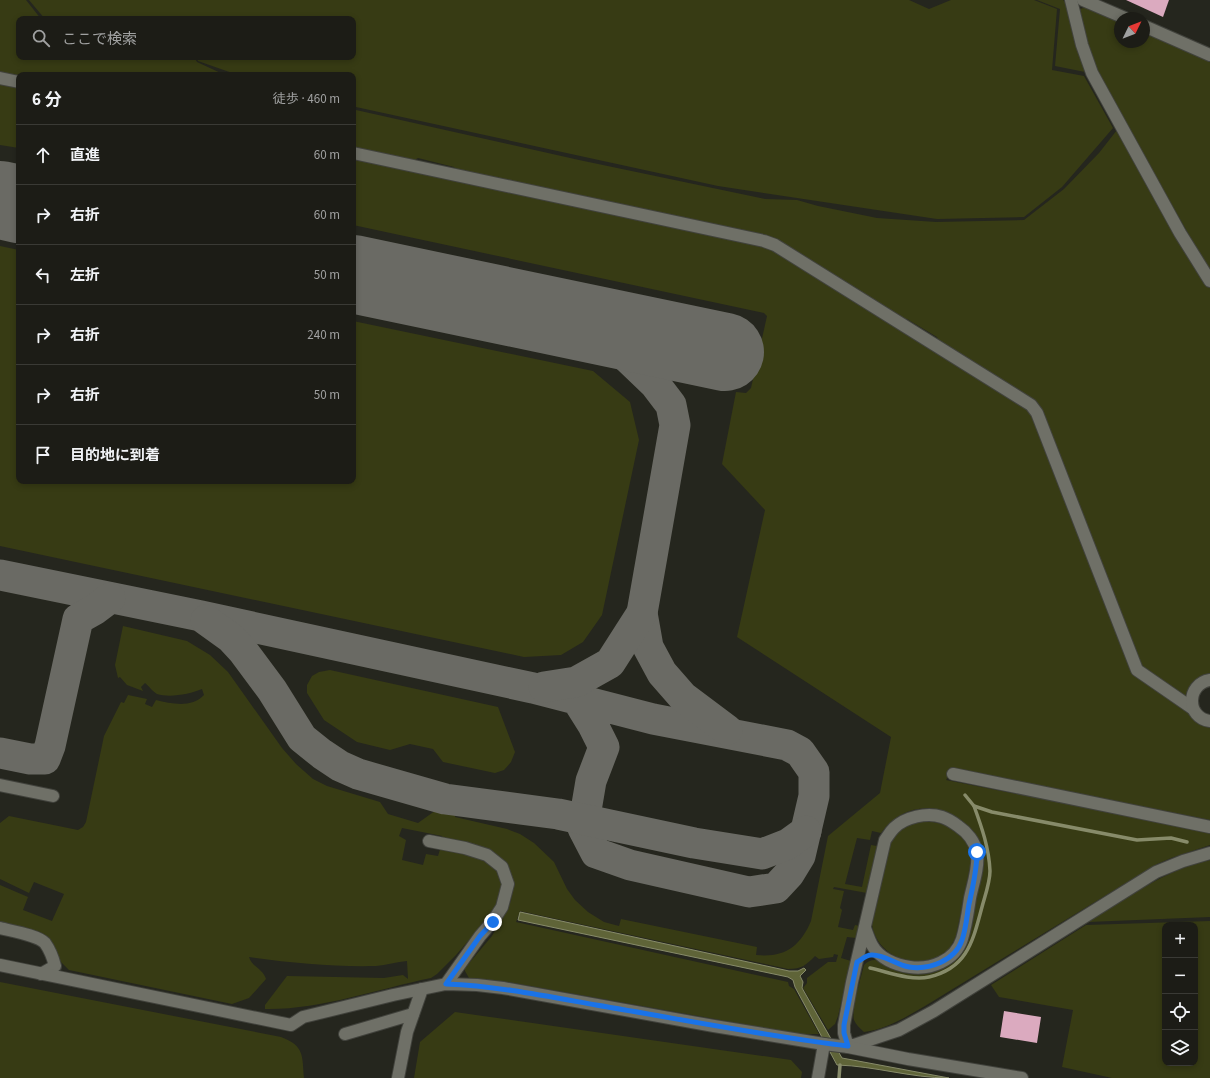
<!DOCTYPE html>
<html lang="ja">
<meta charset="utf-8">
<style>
body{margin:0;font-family:"Source Sans 3","Noto Sans JP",sans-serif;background:#25251f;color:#f1f3f6}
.controls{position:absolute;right:12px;bottom:12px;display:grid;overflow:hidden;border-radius:8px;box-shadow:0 2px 6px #0003}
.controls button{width:36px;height:36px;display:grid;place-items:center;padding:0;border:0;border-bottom:1px solid #3a3a35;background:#1c1c16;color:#f1f3f6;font:20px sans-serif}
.compass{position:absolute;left:1114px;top:12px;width:36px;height:36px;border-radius:50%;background:#1c1c16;box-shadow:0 2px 6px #0003;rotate:47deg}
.stop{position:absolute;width:12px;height:12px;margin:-9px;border:3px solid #1a73e8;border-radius:50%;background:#fff}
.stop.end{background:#1a73e8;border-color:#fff;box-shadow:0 1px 4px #0008}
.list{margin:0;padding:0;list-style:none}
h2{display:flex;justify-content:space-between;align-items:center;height:52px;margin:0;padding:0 16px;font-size:17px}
h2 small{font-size:13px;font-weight:400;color:#a0a1a1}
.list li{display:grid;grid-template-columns:26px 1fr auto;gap:12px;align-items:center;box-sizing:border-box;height:60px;padding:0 16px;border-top:1px solid #3a3a35}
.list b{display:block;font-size:15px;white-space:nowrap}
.list em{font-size:13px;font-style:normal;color:#a0a1a1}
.icon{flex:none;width:22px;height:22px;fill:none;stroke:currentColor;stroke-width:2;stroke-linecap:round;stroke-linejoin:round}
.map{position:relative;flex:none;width:1210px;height:1078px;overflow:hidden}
.search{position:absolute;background:#1c1c16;box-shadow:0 2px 6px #0003;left:16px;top:16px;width:340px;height:44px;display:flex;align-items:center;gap:10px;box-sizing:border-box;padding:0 14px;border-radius:8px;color:#a0a1a1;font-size:15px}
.panel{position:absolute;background:#1c1c16;box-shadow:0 2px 6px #0003;left:16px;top:72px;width:340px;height:412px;border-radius:8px}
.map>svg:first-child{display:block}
.green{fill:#373b14;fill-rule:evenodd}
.water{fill:#5f6438;stroke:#878b6a}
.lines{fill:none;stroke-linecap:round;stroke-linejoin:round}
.stream{stroke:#878b6a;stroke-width:3.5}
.taxiway{stroke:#6a6a64;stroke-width:31}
.runway{stroke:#6a6a64;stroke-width:78}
.building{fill:#dbaabf}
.minor-casing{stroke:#41423c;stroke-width:14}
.minor{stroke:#6f7067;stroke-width:12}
.route{stroke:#1a73e8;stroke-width:5}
</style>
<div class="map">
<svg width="1210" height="1078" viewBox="0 0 1210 1078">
<rect width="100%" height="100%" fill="#25261e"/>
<g class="green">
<polygon points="0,0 26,0 41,19 19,19 19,57 194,57 197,62 225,75 19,75 19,79 0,75"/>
<polygon points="29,0 909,0 929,9 951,0 1034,0 1057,9 1052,70 1084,76 1113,128 1062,187 1024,217 937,219 718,186 356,107 356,110 579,160 765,199 797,200 818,206 877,218 936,222 1024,220 1064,189 1099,153 1117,130 1210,286 1210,675 1187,701 1142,670 1038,409 940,344 937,337 907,319 901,320 776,242 457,171 454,167 418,158 413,161 353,148 353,75 238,75 198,61 196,57 353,57 353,19 45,19"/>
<polygon points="1037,0 1063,0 1067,4 1085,72 1055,66 1060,9"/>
<polygon points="1090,6 1120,19 1120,42 1144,42 1144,30 1210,59 1210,272 1095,69 1079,15 1080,9"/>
<polygon points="0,81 19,85 19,148 0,145"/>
<path d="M353,156L766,246L1029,408L1132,670L1210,727V820L953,768L946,780L1210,832V845L1171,858L1157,864L925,1006C906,1017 887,1029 864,1032C860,1028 856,1025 854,1020C851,1009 861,978 864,965C876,951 896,970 911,973C919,974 930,973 938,970C942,967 962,947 966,942C973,932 973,916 975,904C978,889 979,875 979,859C979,854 980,849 979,844C977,835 970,828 963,822C936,800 901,805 881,833L872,831L870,840L857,838L845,884L862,887L871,845L877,846L867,893L834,887L833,889L844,891L840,908L842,910L838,927L853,930L855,925L860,926L856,938L847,937L841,958L851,961L838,1016L835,1024L828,1030L803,988L807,983V978L828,962H836L838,955L834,954L833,957L819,959L815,956C806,965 802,969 788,969L520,911L516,922L788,982L789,986L794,989L819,1034H802L771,1029L508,982L469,978L465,971V968L492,936L511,901L512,888L492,852L480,846L443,839L442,836L402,828L399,836L406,840L402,860L423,865L426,854L438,856L441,846L496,864L503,880L502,902L456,955L437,974L431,978C377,989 320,1010 265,1009V1005L287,976L384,978L403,975L408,979L407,961C397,962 386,965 376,966C334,967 291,963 249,957C252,967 263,969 266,979L249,998L232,1004L69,970L60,961L53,945L47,938L40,932L0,922V885L28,897L23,910L52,921L64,894L34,882L29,893L0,879V823L9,816L78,830L83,827L86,822L104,736L121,702L124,703L128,695L147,699L145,704L152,707L156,700C172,704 192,708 204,695L202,689C190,694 170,698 157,694C153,692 149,686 145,683L141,687L143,691L127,685L120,677L118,678L115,665L123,626L187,641L210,655L228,672L282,748L296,764L313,779L327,786L380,802L388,814L418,823L439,808L456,811L455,817L507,829L520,834L534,843L554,862L567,889L575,900L588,912L604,922L619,926L621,919L757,947L756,955C784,958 800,947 811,921L828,836L880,793L891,737L737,637L765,510L722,464L736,392L746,393L751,388L767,316L764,313L353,225Z"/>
<polygon points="0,246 19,250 19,481 353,481 353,321 593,371 630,402 639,440 602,615 583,642 561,655 524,657 0,546"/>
<polygon points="330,670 498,707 515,752 511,762 504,770 495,773 443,762 433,749 410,744 390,750 357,742 324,720 307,693 307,685 312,676 319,672"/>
<path d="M919,821C946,821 970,832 971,862L956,936C953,943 948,952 942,956C916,972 877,956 872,925C871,920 887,852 890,845C891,841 894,834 897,831C903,826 912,823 919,821Z"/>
<path d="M1210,860V917L1088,922C1126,899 1166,869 1210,860Z"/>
<path d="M1210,921V1078H1112L1062,1067L1073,1010L999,997L991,985L1086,925ZM1165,925H1195V1063H1165Z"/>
<path d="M0,982L281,1037C305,1046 302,1056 304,1078H0Z"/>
<polygon points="455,1012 791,1060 802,1072 801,1078 414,1078 420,1042"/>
</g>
<path class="water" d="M520,912L789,971H798L804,968L806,970L800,976L803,982L802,988L842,1058L949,1078C911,1078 875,1066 837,1065L795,987L793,980L788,977L518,920Z"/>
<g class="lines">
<g class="stream">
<polyline points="965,795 974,806 992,812 1137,840 1171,838 1187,842"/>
<path d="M870,968C888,972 911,981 929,977C968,968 973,940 982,907C985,896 990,882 990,871C989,848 982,828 974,806"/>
<polyline points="839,1078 840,1065"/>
</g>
<g class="taxiway">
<polyline points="0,575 201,616 533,688 653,719 787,745 800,752 814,772 814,796 800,856 789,874 776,888 749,892 630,865 596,853 583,828 591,781 604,747 593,725 576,698"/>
<polyline points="642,613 648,647 662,673 683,697 727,730"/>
<polyline points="206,620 231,638 243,651 272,690 302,738 322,754 340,766 358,774 445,799 558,814 694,843 762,854 788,844 806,831"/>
<polyline points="544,687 576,682 610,663 642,613 675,425 671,405 655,384 607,338 588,324"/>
<polyline points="0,753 30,759 45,759 50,746 78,619 94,610 110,598"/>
</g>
<g class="runway">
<polyline points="0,200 19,204"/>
<polyline points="353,274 725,352"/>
</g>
</g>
<g class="building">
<polygon points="1126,0 1169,0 1163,17"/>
<polygon points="1004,1011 1041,1017 1037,1043 1000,1037"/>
</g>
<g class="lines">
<defs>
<g id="minor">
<polyline points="1071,0 1082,45 1092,73 1180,233 1210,281"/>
<polyline points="1083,0 1125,18"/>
<polyline points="1144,26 1210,55"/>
<polyline points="0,78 19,82"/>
<polyline points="353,153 764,241 775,245 1031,405 1037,413 1137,670 1192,708"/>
<path d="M1210,680C1186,684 1186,718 1210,721"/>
<polyline points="953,774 1210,827"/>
<polyline points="0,785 53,796"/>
<polyline points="429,841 465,848 487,855 502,867 508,884 502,907 493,921 480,936 446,984"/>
<path d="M0,928C11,931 37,935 45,943C50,950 53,958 55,966L41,974"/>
<path d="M865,928C867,933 869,940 872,945C879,958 895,965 910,967C930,970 955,961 962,939C966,926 968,911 970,898C973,884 979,867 977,853C975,842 967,832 958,826C954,823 948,819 942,817C927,812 905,817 894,828C890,832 888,836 885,840L852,982L844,1025V1033L848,1047L899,1030L934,1011L1156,872L1183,861L1210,853"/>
<polyline points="0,965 291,1025 303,1017 393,995 446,984 477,985 503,988 714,1026 824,1044 848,1047 908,1059 1022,1078"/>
<polyline points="345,1034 413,1014"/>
<polyline points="398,1078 407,1032 422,989"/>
<polyline points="818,1078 824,1044"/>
</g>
</defs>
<use href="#minor" class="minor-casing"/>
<use href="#minor" class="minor"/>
</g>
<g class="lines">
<path class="route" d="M493,922L480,936L446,984C497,986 546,996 596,1005C680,1019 764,1036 848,1046L844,1033V1025L857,962C861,960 866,955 871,955C884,954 896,965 909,967C929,970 955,961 962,940C966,929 967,915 969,904C973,886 977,870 977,852"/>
</g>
</svg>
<div class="controls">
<button>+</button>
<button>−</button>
<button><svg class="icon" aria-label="locate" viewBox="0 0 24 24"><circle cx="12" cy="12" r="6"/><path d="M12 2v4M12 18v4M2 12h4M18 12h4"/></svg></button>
<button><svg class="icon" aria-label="layers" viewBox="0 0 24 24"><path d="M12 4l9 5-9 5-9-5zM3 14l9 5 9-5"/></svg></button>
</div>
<svg class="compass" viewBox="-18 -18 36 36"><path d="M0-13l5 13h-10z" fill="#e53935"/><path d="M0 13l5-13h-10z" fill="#a0a1a1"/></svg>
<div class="stop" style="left:977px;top:852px"></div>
<div class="stop end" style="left:493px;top:922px"></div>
<div class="search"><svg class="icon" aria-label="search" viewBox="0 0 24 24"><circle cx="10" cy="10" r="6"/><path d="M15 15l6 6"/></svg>ここで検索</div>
<section class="panel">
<h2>6 分<small>徒歩 · 460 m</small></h2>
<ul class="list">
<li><svg class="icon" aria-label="ahead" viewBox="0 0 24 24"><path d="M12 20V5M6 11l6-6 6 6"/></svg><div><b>直進</b></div><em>60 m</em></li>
<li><svg class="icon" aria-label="right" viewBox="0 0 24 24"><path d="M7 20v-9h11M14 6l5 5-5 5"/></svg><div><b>右折</b></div><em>60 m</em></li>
<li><svg class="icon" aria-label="left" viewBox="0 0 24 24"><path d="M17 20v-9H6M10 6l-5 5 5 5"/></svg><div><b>左折</b></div><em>50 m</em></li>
<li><svg class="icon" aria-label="right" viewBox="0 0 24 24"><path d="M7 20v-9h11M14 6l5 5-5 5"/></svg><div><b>右折</b></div><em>240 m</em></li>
<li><svg class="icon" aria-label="right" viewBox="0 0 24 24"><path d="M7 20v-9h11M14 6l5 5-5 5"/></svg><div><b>右折</b></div><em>50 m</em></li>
<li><svg class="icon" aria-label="arrive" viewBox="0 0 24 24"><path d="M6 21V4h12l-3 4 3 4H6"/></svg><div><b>目的地に到着</b></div></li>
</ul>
</section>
</div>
